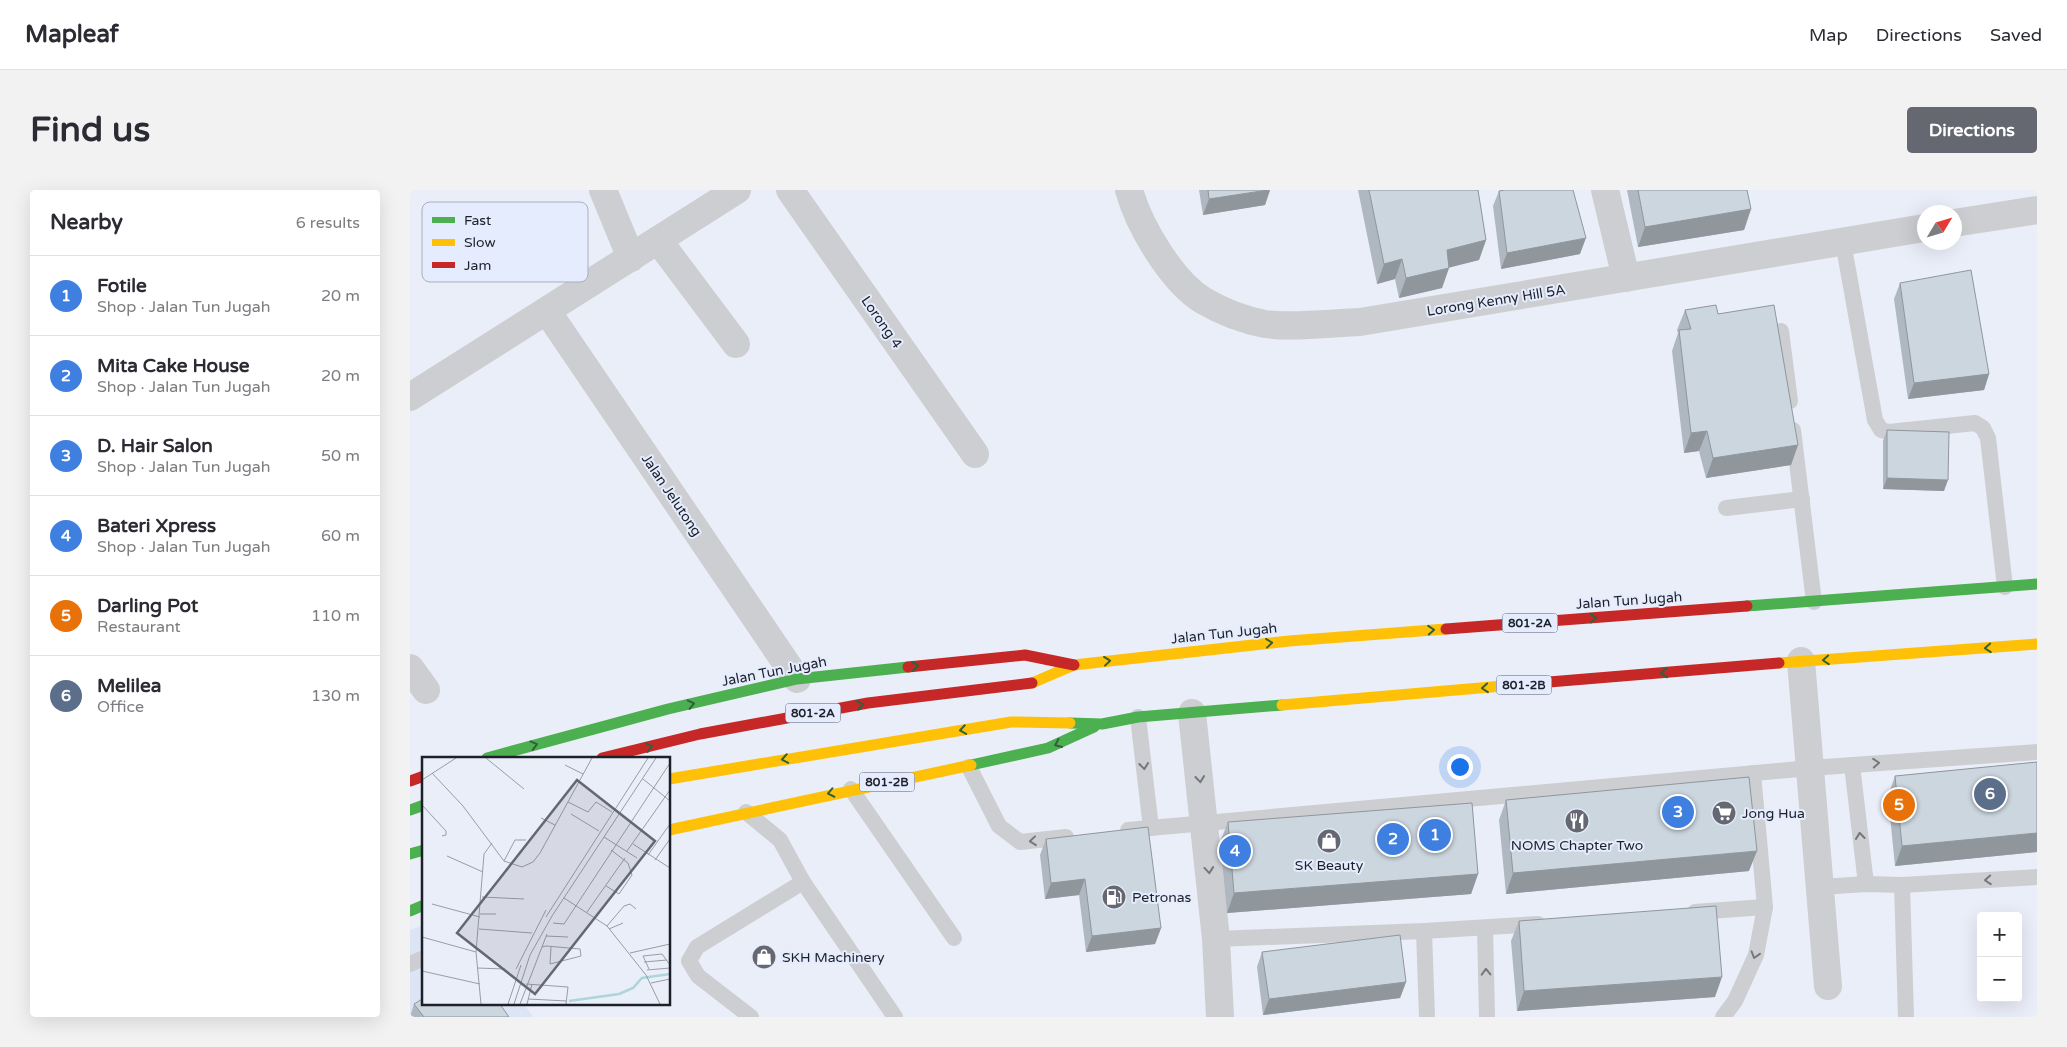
<!DOCTYPE html>
<meta charset="utf-8">
<style>
body{margin:0;font-family:"Varela Round",sans-serif;background:#f2f2f3;color:#2b2b33}
.controls{position:absolute;right:15px;bottom:15px;display:grid;overflow:hidden;border-radius:5px;box-shadow:0 5px 20px #0002}
.controls button{width:45px;height:45px;display:grid;place-items:center;padding:0;border:0;border-bottom:1px solid #e1e1e2;background:#fff;color:#2b2b33;font:25px sans-serif}
.compass{position:absolute;left:1507px;top:15px;width:45px;height:45px;border-radius:50%;background:#fff;box-shadow:0 5px 20px #0002;rotate:52deg}
.you{position:absolute;left:1049px;top:576px;width:18px;height:18px;margin:-12px;border:4px solid #fff;border-radius:50%;background:#1a73e8;box-shadow:0 0 0 8px #1a73e833}
.badge{display:grid;place-items:center;width:32px;height:32px;border-radius:50%;background:#656871;color:#fff;font-size:16px;font-weight:700}
.pin{position:absolute;translate:-50% -50%;border:2px solid #fff;box-shadow:0 1px 5px #0006}
.list{margin:0;padding:0;list-style:none}
h2{display:flex;justify-content:space-between;align-items:center;height:65px;margin:0;padding:0 20px;font-size:21px}
h2 small{font-size:16px;font-weight:400;color:#7c7c81}
.list li{display:grid;grid-template-columns:32px 1fr auto;gap:15px;align-items:center;box-sizing:border-box;height:80px;padding:0 20px;border-top:1px solid #e1e1e2}
.list b{display:block;font-size:19px;white-space:nowrap}
.list p{margin:0;font-size:16px;white-space:nowrap;color:#7c7c81}
.list em{font-size:16px;font-style:normal;color:#7c7c81}
.map{position:relative;flex:none;width:1627px;height:827px;overflow:hidden;border-radius:5px}
header{display:flex;align-items:center;gap:30px;box-sizing:border-box;height:70px;padding:0 25px;background:#fff;border-bottom:1px solid #e1e1e2}
header strong{font-size:24px}
nav{display:flex;gap:28px;margin-inline-start:auto;font-size:18px}
.intro{display:flex;align-items:center;justify-content:space-between;box-sizing:border-box;height:120px;padding:0 30px}
h1{margin:0;font-size:35px}
.button{padding:12px 22px;border-radius:5px;background:#656871;color:#fff;font-size:18px;font-weight:700}
main{display:flex;gap:30px;padding:0 30px}
aside{flex:1;background:#fff;border-radius:5px;box-shadow:0 5px 20px #0002}
.map>svg:first-child{display:block}
.built{fill:#dce4f5}
.lines{fill:none;stroke-linecap:round;stroke-linejoin:round}
.lane{stroke:#cdced1;stroke-width:16}
.street{stroke:#cdced1;stroke-width:28}
.fast{stroke:#4caf50;stroke-width:11}
.slow{stroke:#ffc107;stroke-width:11}
.jam{stroke:#c62828;stroke-width:11}
.wall{fill:#afb8c0}
.shaded-wall{fill:#8f969c}
.building{fill:#ccd6df;stroke:#8f969c}
.oneway{stroke:#32603a}
.oneway2{stroke:#75777c}
.labels{text-anchor:middle;stroke-width:4;stroke-linejoin:round;paint-order:stroke}
.shield{fill:#e4ecfe;stroke:#595d68;stroke-width:1}
.shield-label{font-size:12px;font-weight:bold;fill:#1d2028}
.street-label{font-size:14px;fill:#1d2028;stroke:#e4ecfe}
.poi-label{font-size:14px;fill:#1d2028;stroke:#e4ecfe;text-anchor:start}
.inset-river{fill:none;stroke:#acd6db;stroke-width:2.5}
.inset-road{fill:none;stroke:#989ca5;stroke-width:1}
.view{fill:#656871;fill-opacity:0.15;stroke:#656871;stroke-width:2.5}
.inset-edge{fill:none;stroke:#1d2028;stroke-width:2.5}
.key{fill:#e4ecfe;stroke:#a8afbe;stroke-width:1}
.key-label{font-size:14px;fill:#1d2028}
</style>
<header>
<strong>Mapleaf</strong>
<nav><a>Map</a><a>Directions</a><a>Saved</a></nav>
</header>
<div class="intro"><h1>Find us</h1><a class="button">Directions</a></div>
<main>
<aside>
<h2>Nearby<small>6 results</small></h2>
<ul class="list">
<li><span class="badge" style="background:#3f7fe0">1</span><div><b>Fotile</b><p>Shop · Jalan Tun Jugah</p></div><em>20 m</em></li>
<li><span class="badge" style="background:#3f7fe0">2</span><div><b>Mita Cake House</b><p>Shop · Jalan Tun Jugah</p></div><em>20 m</em></li>
<li><span class="badge" style="background:#3f7fe0">3</span><div><b>D. Hair Salon</b><p>Shop · Jalan Tun Jugah</p></div><em>50 m</em></li>
<li><span class="badge" style="background:#3f7fe0">4</span><div><b>Bateri Xpress</b><p>Shop · Jalan Tun Jugah</p></div><em>60 m</em></li>
<li><span class="badge" style="background:#e8710a">5</span><div><b>Darling Pot</b><p>Restaurant</p></div><em>110 m</em></li>
<li><span class="badge" style="background:#5c6f8a">6</span><div><b>Melilea</b><p>Office</p></div><em>130 m</em></li>
</ul>
</aside>
<div class="map">
<svg width="1627" height="827" viewBox="0 0 1627 827">
<rect width="100%" height="100%" fill="#eaeef8"/>
<polygon class="built" points="14,735 14,813 113,813 123,827 0,827 0,740"/>
<g class="lines">
<g class="lane">
<polyline points="1433,52 1465,230 1471,240 1479,242 1565,233 1573,238 1578,248 1595,397"/>
<polyline points="1371,141 1380,211"/>
<polyline points="1383,240 1404,412"/>
<polyline points="1316,318 1392,309"/>
<polyline points="728,527 741,638"/>
<polyline points="1442,575 1456,694"/>
<polyline points="559,577 589,636 610,652 656,647"/>
<polyline points="441,599 544,748"/>
<polyline points="336,622 370,650 393,692 485,827"/>
<polyline points="718,640 1400,578 1627,562"/>
<polyline points="1492,695 1496,827"/>
<polyline points="1411,697 1456,694 1492,695 1627,687"/>
<polyline points="1285,722 1355,717"/>
<polyline points="1075,738 1077,827"/>
<polyline points="1014,741 1017,827"/>
<polyline points="806,749 1014,741 1128,734"/>
<polyline points="0,774 14,768"/>
<polyline points="341,827 288,786 279,771 287,757 393,692"/>
<polyline points="1313,827 1325,811 1346,765 1355,717 1343,583"/>
</g>
<g class="street">
<polyline points="193,0 221,68"/>
<polyline points="380,0 565,264"/>
<path d="M719,0C729,36 762,92 794,111C813,122 834,130 855,134C882,138 922,133 950,132L1514,38"/>
<polyline points="1195,0 1216,88"/>
<polyline points="1544,33 1627,20"/>
<polyline points="248,50 326,154"/>
<polyline points="137,121 387,489"/>
<polyline points="0,207 327,0"/>
<polyline points="1391,471 1418,796"/>
<polyline points="0,478 16,500"/>
<polyline points="782,523 806,749 810,827"/>
</g>
<g class="fast">
<polyline points="1337,416 1627,394"/>
<polyline points="660,533 692,534 728,527 872,515"/>
<polyline points="77,568 258,519 387,489 498,477"/>
<polyline points="561,575 638,558 684,537"/>
<polyline points="0,620 14,615"/>
<polyline points="0,664 14,660"/>
<polyline points="0,721 14,715"/>
</g>
<g class="slow">
<polyline points="1369,473 1627,454"/>
<polyline points="622,493 664,475 879,451 1036,439"/>
<polyline points="872,515 1127,493"/>
<polyline points="259,589 601,532 660,533"/>
<polyline points="259,640 561,575"/>
</g>
<g class="jam">
<polyline points="1036,439 1337,416"/>
<polyline points="498,477 615,465 664,475"/>
<polyline points="1127,493 1369,473"/>
<polyline points="192,568 290,544 458,513 622,493"/>
<polyline points="0,591 14,586"/>
</g>
</g>
<g class="wall">
<polygon points="789,0 860,0 855,15 793,25"/>
<polygon points="948,0 1068,0 1076,50 1069,70 1039,77 1032,98 989,108 985,89 967,94"/>
<polygon points="1217,0 1337,0 1341,19 1334,40 1228,57"/>
<polygon points="1089,1 1170,64 1091,79 1083,16"/>
<polygon points="1490,93 1579,184 1574,200 1498,209 1484,109"/>
<polygon points="1275,120 1308,124 1388,255 1381,275 1296,288 1289,261 1274,263 1262,161 1268,143 1267,140"/>
<polygon points="1477,240 1534,301 1473,299 1473,251"/>
<polygon points="1627,572 1627,662 1485,676 1478,606 1485,586"/>
<polygon points="1096,610 1339,681 1096,704 1089,630"/>
<polygon points="818,632 1068,684 1061,704 817,723 810,652"/>
<polygon points="636,649 751,738 745,754 676,762 669,705 635,709 630,665"/>
<polygon points="1109,731 1305,807 1107,821 1101,751"/>
<polygon points="852,762 996,792 990,808 853,825 847,777"/>
<polygon points="4,814 99,827 0,827"/>
</g>
<g class="shaded-wall">
<polygon points="860,0 855,15 793,25 799,9"/>
<polygon points="1341,19 1334,40 1228,57 1235,37"/>
<polygon points="1176,48 1170,64 1091,79 1097,63"/>
<polygon points="1076,50 1069,70 1030,80 1037,60"/>
<polygon points="992,69 985,89 967,94 974,74"/>
<polygon points="1039,78 1032,98 989,108 996,88"/>
<polygon points="1579,184 1574,200 1498,209 1504,193"/>
<polygon points="1297,241 1289,261 1274,263 1281,243"/>
<polygon points="1388,255 1381,275 1296,288 1303,268"/>
<polygon points="1477,288 1538,290 1534,301 1473,299"/>
<polygon points="1627,643 1627,662 1485,676 1492,656"/>
<polygon points="1347,661 1339,681 1096,704 1103,683"/>
<polygon points="1068,684 1061,704 817,723 824,703"/>
<polygon points="675,689 669,705 635,709 641,693"/>
<polygon points="751,738 745,754 676,762 682,746"/>
<polygon points="1312,787 1305,807 1107,821 1114,801"/>
<polygon points="996,792 990,808 853,825 859,809"/>
</g>
<g class="building">
<polygon points="798,0 858,0 799,9"/>
<polygon points="959,0 1068,0 1076,50 1037,60 1039,78 996,88 992,69 974,74"/>
<polygon points="1095,0 1163,0 1176,48 1097,63 1089,1"/>
<polygon points="1228,0 1337,0 1341,19 1235,37"/>
<polygon points="1561,80 1579,184 1504,193 1490,93"/>
<polygon points="1306,115 1308,124 1364,115 1388,255 1303,268 1297,241 1281,243 1269,140 1281,139 1275,120"/>
<polygon points="1477,240 1539,242 1538,290 1477,288"/>
<polygon points="1627,572 1627,643 1492,656 1485,586"/>
<polygon points="1339,587 1347,661 1103,683 1096,610"/>
<polygon points="1062,613 1068,684 824,703 818,632"/>
<polygon points="738,637 751,738 682,746 675,689 641,693 636,649"/>
<polygon points="1306,716 1312,787 1114,801 1109,731"/>
<polygon points="990,745 996,792 859,809 852,762"/>
<polygon points="14,808 14,813 89,813 99,827 14,827 4,814"/>
</g>
<defs><path id="oneway-chevron" d="M-2-3.5L2.5 0L-2 3.5" fill="none" stroke-width="1.6" stroke-linecap="round" stroke-linejoin="round" transform="scale(1.25)"/></defs>
<g class="oneway">
<use href="#oneway-chevron" transform="translate(1183 428) rotate(-4)"/>
<use href="#oneway-chevron" transform="translate(1021 440) rotate(-4)"/>
<use href="#oneway-chevron" transform="translate(859 453) rotate(-6)"/>
<use href="#oneway-chevron" transform="translate(1578 458) rotate(176)"/>
<use href="#oneway-chevron" transform="translate(1416 470) rotate(176)"/>
<use href="#oneway-chevron" transform="translate(697 471) rotate(-6)"/>
<use href="#oneway-chevron" transform="translate(505 476) rotate(-6)"/>
<use href="#oneway-chevron" transform="translate(1254 483) rotate(175)"/>
<use href="#oneway-chevron" transform="translate(1075 498) rotate(175)"/>
<use href="#oneway-chevron" transform="translate(281 514) rotate(-13)"/>
<use href="#oneway-chevron" transform="translate(450 515) rotate(-10)"/>
<use href="#oneway-chevron" transform="translate(553 540) rotate(171)"/>
<use href="#oneway-chevron" transform="translate(648 554) rotate(156)"/>
<use href="#oneway-chevron" transform="translate(124 555) rotate(-15)"/>
<use href="#oneway-chevron" transform="translate(239 557) rotate(-14)"/>
<use href="#oneway-chevron" transform="translate(375 569) rotate(170)"/>
<use href="#oneway-chevron" transform="translate(421 603) rotate(168)"/>
</g>
<g class="oneway2">
<use href="#oneway-chevron" transform="translate(1466 573) rotate(-4)"/>
<use href="#oneway-chevron" transform="translate(734 576) rotate(83)"/>
<use href="#oneway-chevron" transform="translate(790 589) rotate(84)"/>
<use href="#oneway-chevron" transform="translate(1450 646) rotate(-96)"/>
<use href="#oneway-chevron" transform="translate(623 651) rotate(174)"/>
<use href="#oneway-chevron" transform="translate(799 680) rotate(85)"/>
<use href="#oneway-chevron" transform="translate(1578 690) rotate(176)"/>
<use href="#oneway-chevron" transform="translate(1345 765) rotate(107)"/>
<use href="#oneway-chevron" transform="translate(1076 782) rotate(-91)"/>
</g>
<defs>
<symbol id="supermarket-disc" viewBox="-11 -11 22 22"><circle r="9.5" fill="#656871" stroke="#e4ecfe"/><path d="M-6-5.5h2.5l.6 2H6L4.5 2H-2.5L-4.4-4H-6ZM-1.5 3.2a1.3 1.3 0 1 0 .1 0ZM3 3.2a1.3 1.3 0 1 0 .1 0Z" fill="#fff"/></symbol>
<symbol id="restaurant-disc" viewBox="-11 -11 22 22"><circle r="9.5" fill="#656871" stroke="#e4ecfe"/><path d="M-5-6h1v4h1v-4h1v4h1v-4h1v5L-1.5 .5V6h-2V.5L-5-1ZM5-6V6H3V1.5H1.5Q1.5-4 5-6Z" fill="#fff"/></symbol>
<symbol id="shop-disc" viewBox="-11 -11 22 22"><circle r="9.5" fill="#656871" stroke="#e4ecfe"/><path d="M-5-2.5h2.3a2.7 3.5 0 0 1 5.4 0H5L5.5 6h-11ZM-1.5-2.5h3a1.5 2.3 0 0 0-3 0Z" fill="#fff"/></symbol>
<symbol id="fuel-disc" viewBox="-11 -11 22 22"><circle r="9.5" fill="#656871" stroke="#e4ecfe"/><path d="M-5.5-6h7V0h2V4h1.3V-2.5L3-4.5l.8-.8L6-3V5H2.5V1h-1V6h-7ZM-4.2-4.7v3.2H.2V-4.7Z" fill="#fff"/></symbol>
</defs>
<g fill-rule="evenodd">
<use href="#supermarket-disc" x="1300" y="609" width="28" height="28"/>
<use href="#restaurant-disc" x="1153" y="617" width="28" height="28"/>
<use href="#shop-disc" x="905" y="637" width="28" height="28"/>
<use href="#fuel-disc" x="690" y="693" width="28" height="28"/>
<use href="#shop-disc" x="340" y="753" width="28" height="28"/>
</g>
<g class="labels">
<g class="shield">
<rect x="1092.5" y="423.5" width="55" height="19" rx="4"/>
<rect x="1086.5" y="485.5" width="55" height="19" rx="4"/>
<rect x="375.5" y="513.5" width="55" height="19" rx="4"/>
<rect x="449.5" y="582.5" width="55" height="19" rx="4"/>
</g>
<g class="shield-label">
<text x="1120" y="437">801-2A</text>
<text x="1114" y="499">801-2B</text>
<text x="403" y="527">801-2A</text>
<text x="477" y="596">801-2B</text>
</g>
<g class="street-label">
<text transform="translate(1086 110) rotate(-9)" y="5">Lorong Kenny Hill 5A</text>
<text transform="translate(472 132) rotate(55)" y="5">Lorong 4</text>
<text transform="translate(262 305) rotate(56)" y="5">Jalan Jelutong</text>
<text transform="translate(1219 410) rotate(-4)" y="5">Jalan Tun Jugah</text>
<text transform="translate(814 443) rotate(-6)" y="5">Jalan Tun Jugah</text>
<text transform="translate(364 481) rotate(-11)" y="5">Jalan Tun Jugah</text>
</g>
<g class="poi-label">
<text x="1332" y="628">Jong Hua</text>
<text x="1167" y="660" text-anchor="middle">NOMS Chapter Two</text>
<text x="919" y="680" text-anchor="middle">SK Beauty</text>
<text x="722" y="712">Petronas</text>
<text x="372" y="772">SKH Machinery</text>
</g>
</g>
<g transform="translate(12 567)">
<rect width="248" height="248" fill="#eaeef8"/>
<path class="inset-river" d="M147,244L197,237L211,231L220,221L248,217"/>
<path class="inset-road" d="M64,1L102,32M143,8L161,17M10,16L41,49L82,104L100,110L111,105L118,96L170,1M221,22L248,44M0,23L34,1M146,45L166,55L174,45L190,55M0,48L24,74V78L20,79M149,57L177,74M119,61L133,68M182,80L215,101M211,87L248,111M205,94L248,33M226,98L248,67M25,99L61,115M233,103L248,82M82,104L93,83H104M184,129L197,137L210,118L206,106L189,93M60,140L102,142M142,141L185,169L224,218L238,247M10,147L58,160M165,155L203,101M58,157H74M124,160L226,1M131,166L142,167L248,6M185,169L202,149L208,147L214,152M57,172L110,176M187,172L201,166M124,179L146,180M0,180L54,195M120,190L124,189L158,192L159,199L128,207L129,190M208,196L248,187M222,205L245,203M55,211L83,212M94,212L124,153M227,212L221,199L240,197L248,208M225,213L248,211M0,214L58,227M229,226L248,222M104,227L146,230L144,247M106,242L145,244M59,247L54,195L62,97L70,86M86,247L99,208M92,247L108,198L130,159L234,1M98,247L125,177M105,247L110,227"/>
<path class="view" d="M155,23L233,84L113,237L35,176Z"/>
<rect width="248" height="248" class="inset-edge"/>
</g>
<rect x="12" y="12" width="166" height="80" rx="8" class="key"/>
<rect x="22" y="27" width="23" height="6" fill="#4caf50"/>
<rect x="22" y="49" width="23" height="7" fill="#ffc107"/>
<rect x="22" y="72" width="23" height="6" fill="#c62828"/>
<g class="key-label">
<text x="54" y="35">Fast</text>
<text x="54" y="57">Slow</text>
<text x="54" y="80">Jam</text>
</g>
</svg>
<div class="controls">
<button>+</button>
<button>−</button>
</div>
<svg class="compass" viewBox="-18 -18 36 36"><path d="M0-13l5 13h-10z" fill="#e53935"/><path d="M0 13l5-13h-10z" fill="#7c7c81"/></svg>
<div class="you"></div>
<div class="pin badge" style="left:1025px;top:645px;background:#3f7fe0">1</div>
<div class="pin badge" style="left:983px;top:649px;background:#3f7fe0">2</div>
<div class="pin badge" style="left:1268px;top:622px;background:#3f7fe0">3</div>
<div class="pin badge" style="left:825px;top:661px;background:#3f7fe0">4</div>
<div class="pin badge" style="left:1489px;top:615px;background:#e8710a">5</div>
<div class="pin badge" style="left:1580px;top:604px;background:#5c6f8a">6</div>
</div>
</main>
